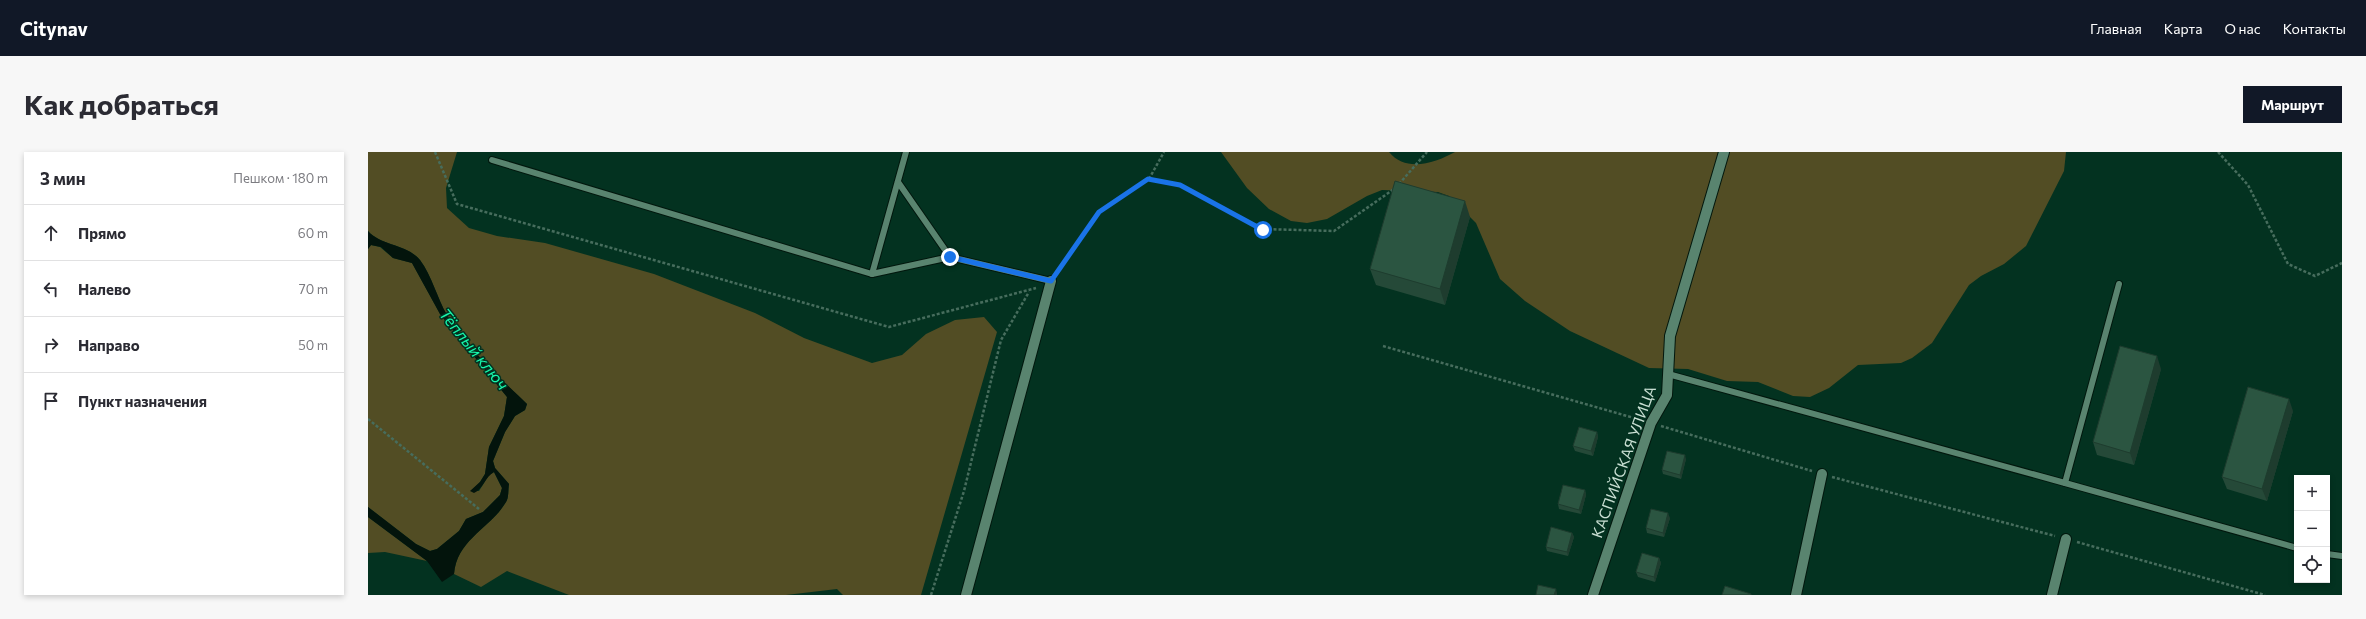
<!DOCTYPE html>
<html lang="ru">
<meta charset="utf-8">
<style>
body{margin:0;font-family:Commissioner,sans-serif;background:#f7f7f7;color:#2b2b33}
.controls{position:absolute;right:12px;bottom:12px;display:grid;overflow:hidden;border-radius:0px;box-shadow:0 2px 6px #0003}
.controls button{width:36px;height:36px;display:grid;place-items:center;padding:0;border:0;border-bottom:1px solid #e1e1e2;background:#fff;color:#2b2b33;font:20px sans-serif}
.stop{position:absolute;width:12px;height:12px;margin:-9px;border:3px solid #1a73e8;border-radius:50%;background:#fff}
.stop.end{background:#1a73e8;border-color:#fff;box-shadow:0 1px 4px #0008}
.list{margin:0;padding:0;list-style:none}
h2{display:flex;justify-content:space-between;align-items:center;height:52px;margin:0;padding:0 16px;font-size:17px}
h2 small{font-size:13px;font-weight:400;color:#7c7c81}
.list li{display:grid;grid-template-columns:26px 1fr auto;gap:12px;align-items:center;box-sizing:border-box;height:56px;padding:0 16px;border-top:1px solid #e1e1e2}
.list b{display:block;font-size:15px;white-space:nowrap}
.list em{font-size:13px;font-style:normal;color:#7c7c81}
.icon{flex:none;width:22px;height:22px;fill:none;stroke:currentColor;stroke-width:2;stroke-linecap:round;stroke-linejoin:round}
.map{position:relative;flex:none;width:1974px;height:443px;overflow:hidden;border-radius:0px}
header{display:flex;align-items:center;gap:24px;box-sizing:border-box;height:56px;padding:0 20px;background:#111827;color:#fff}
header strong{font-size:19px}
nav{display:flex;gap:22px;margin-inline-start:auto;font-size:14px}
.intro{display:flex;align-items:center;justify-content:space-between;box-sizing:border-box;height:96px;padding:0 24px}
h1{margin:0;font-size:28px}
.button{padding:10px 18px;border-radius:0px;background:#111827;color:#fff;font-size:14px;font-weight:700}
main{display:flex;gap:24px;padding:0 24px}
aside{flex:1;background:#fff;border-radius:0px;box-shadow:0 2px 6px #0003}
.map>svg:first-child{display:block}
.green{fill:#524d24}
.water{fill:#03140c}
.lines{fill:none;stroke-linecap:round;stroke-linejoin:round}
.lane-casing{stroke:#02170d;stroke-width:8}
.street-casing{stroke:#02170d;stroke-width:12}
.path{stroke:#476d5d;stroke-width:2.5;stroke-dasharray:3 2;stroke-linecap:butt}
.lane{stroke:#59846f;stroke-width:6}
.street{stroke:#59846f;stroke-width:10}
.wall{fill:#254938}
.shaded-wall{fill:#1e3c2e}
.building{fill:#2b5541;stroke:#1e3c2e}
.route{stroke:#1a73e8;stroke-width:5}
.labels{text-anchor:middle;stroke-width:3;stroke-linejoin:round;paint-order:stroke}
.street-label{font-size:15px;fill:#cae0d4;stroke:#033220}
.water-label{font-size:16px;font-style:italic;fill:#17f8ad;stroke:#033220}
</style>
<header>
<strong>Citynav</strong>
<nav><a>Главная</a><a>Карта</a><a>О нас</a><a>Контакты</a></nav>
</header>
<div class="intro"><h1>Как добраться</h1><a class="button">Маршрут</a></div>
<main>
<aside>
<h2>3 мин<small>Пешком · 180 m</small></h2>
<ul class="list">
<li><svg class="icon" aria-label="ahead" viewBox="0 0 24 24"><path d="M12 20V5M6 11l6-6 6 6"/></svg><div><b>Прямо</b></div><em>60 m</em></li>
<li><svg class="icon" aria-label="left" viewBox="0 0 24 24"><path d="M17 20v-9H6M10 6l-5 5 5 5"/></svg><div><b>Налево</b></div><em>70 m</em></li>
<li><svg class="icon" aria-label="right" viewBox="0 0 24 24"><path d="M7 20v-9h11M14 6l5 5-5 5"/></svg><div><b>Направо</b></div><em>50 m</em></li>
<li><svg class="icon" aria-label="arrive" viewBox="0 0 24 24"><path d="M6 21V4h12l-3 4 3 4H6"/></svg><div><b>Пункт назначения</b></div></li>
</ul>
</aside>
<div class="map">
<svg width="1974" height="443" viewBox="0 0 1974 443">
<rect width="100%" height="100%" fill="#033220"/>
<g class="green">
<path d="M0,0H89L78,36L79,56L101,76L129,84L177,91L286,122L387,161L436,186L504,211L534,203L558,182L587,168L616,165L629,180L553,443H475L469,437L418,443H201L139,419L113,435L86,422C89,387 122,377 138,350C141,346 140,337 141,332L127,316L125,309L137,280L147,264L157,258L159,252C133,227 96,194 79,163C69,146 64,124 52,108C39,92 13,94 0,79Z"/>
<path d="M853,0H1021C1038,21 1067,11 1087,0H1698L1696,19L1658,94L1636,112L1613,124L1601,133L1564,191L1544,206L1533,211L1490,213L1461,236L1442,245L1425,244L1390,230L1359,229L1320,217L1281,216L1202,179L1157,149L1132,127L1108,71L1081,44L1070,40L1014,38L999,44L959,67L939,71L923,69L901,57L879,36Z"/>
<polygon points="3,93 12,95 25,106 44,111 72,162 139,245 136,264 121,295 117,322 112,330 103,339 111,339 121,323 126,320 134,336 132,343 115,360 98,367 91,379 69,397 62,399 48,392 0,355 0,97"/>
<polygon points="0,365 59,409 17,400 0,401"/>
</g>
<path class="water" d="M0,79C13,94 39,92 52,108C64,124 69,146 79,163C97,194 133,227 159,252L157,258L147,264L137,280L125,309L127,316L141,332C140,337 141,346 138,350C122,377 89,387 86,422L74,430L59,409L0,365V355L48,392L62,399L69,397L91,379L98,367L115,360L132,343L134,336L126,320C117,325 115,337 106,341L102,339L112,330L117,322L121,295L136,264L139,245L72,162L44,111L25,106L13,95L3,93L0,97Z"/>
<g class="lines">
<defs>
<g id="lane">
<polyline points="124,8 504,122 538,0"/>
<polyline points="582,105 683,129"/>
<polyline points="504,122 582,105 530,30"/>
<polyline points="1751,132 1697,331 1929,396"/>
<polyline points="1300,222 1697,331"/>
<polyline points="1959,402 1974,404"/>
</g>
<g id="street">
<polyline points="598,443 683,129"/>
<polyline points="1225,443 1283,271 1299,243 1302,184 1356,0"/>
<polyline points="1428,443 1454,322"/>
<polyline points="1684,443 1698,387"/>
</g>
</defs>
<use href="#lane" class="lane-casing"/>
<use href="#street" class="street-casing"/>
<g class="path">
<polyline points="67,0 89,52 521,175 668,136"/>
<polyline points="1850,0 1880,33 1920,112 1947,124 1974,111"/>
<polyline points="781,27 796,0"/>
<polyline points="1031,32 1059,0"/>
<polyline points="689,121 731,60 781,27 812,33 895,77 966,79 1026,37"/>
<polyline points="1015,194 1273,268"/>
<polyline points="0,267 111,357"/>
<polyline points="1293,274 1444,319"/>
<polyline points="1464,325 1687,384"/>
<polyline points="1709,390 1897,443"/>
<polyline points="563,443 596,339 633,188 661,140"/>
</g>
<use href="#lane" class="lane"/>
<use href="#street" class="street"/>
</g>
<g class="wall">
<polygon points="1102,65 1077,153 1008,133 1002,117"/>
<polygon points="1793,217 1766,313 1729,303 1725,290"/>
<polygon points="1925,259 1899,349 1859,337 1854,325"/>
<polygon points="1229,280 1230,285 1225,304 1207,299 1205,294"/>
<polygon points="1318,307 1313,327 1295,322 1294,318"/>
<polygon points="1217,338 1218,343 1213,362 1191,357 1190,352"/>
<polygon points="1302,366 1296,385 1279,381 1278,376"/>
<polygon points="1204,381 1206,385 1200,404 1179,399 1178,395"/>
<polygon points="1291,406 1293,411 1287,430 1270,425 1268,420"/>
</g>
<g class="shaded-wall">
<polygon points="1097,49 1102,65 1077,153 1072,137"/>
<polygon points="1789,204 1793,217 1766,313 1762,301"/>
<polygon points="1921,247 1925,259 1899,349 1894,337"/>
<polygon points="1229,280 1230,285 1225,304 1223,299"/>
<polygon points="1317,303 1318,307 1313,327 1312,323"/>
<polygon points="1217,338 1218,343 1213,362 1211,358"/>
<polygon points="1300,361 1302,366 1296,385 1295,381"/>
<polygon points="1204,381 1206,385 1200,404 1199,400"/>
<polygon points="1291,406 1293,411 1287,430 1286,425"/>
<polygon points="1188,437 1189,441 1189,443 1186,443"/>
</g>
<g class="building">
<polygon points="1027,29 1097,49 1072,137 1002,117"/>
<polygon points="1752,194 1789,204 1762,301 1725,290"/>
<polygon points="1880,235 1921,247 1894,337 1854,325"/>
<polygon points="1211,275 1229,280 1223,299 1205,294"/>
<polygon points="1299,299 1317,303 1312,323 1294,318"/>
<polygon points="1195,333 1217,338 1211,358 1190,352"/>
<polygon points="1283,357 1300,361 1295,381 1278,376"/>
<polygon points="1183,375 1204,381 1199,400 1178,395"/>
<polygon points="1274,401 1291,406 1286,425 1268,420"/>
<polygon points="1170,433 1188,437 1186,443 1168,443"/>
<polygon points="1357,434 1383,442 1383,443 1354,443"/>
</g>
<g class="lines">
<polyline class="route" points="582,105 683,129 731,60 780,27 812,33 895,78"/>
</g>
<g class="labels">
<g class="street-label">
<text transform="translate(1256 310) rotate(-70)" y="5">КАСПИЙСКАЯ УЛИЦА</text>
</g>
<g class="water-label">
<text transform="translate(106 197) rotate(51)" y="6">Тёплый ключ</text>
</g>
</g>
</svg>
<div class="controls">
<button>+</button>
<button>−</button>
<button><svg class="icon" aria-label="locate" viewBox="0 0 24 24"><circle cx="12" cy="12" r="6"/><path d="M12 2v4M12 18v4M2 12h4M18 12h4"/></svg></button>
</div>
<div class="stop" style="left:895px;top:78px"></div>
<div class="stop end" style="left:582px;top:105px"></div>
</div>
</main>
